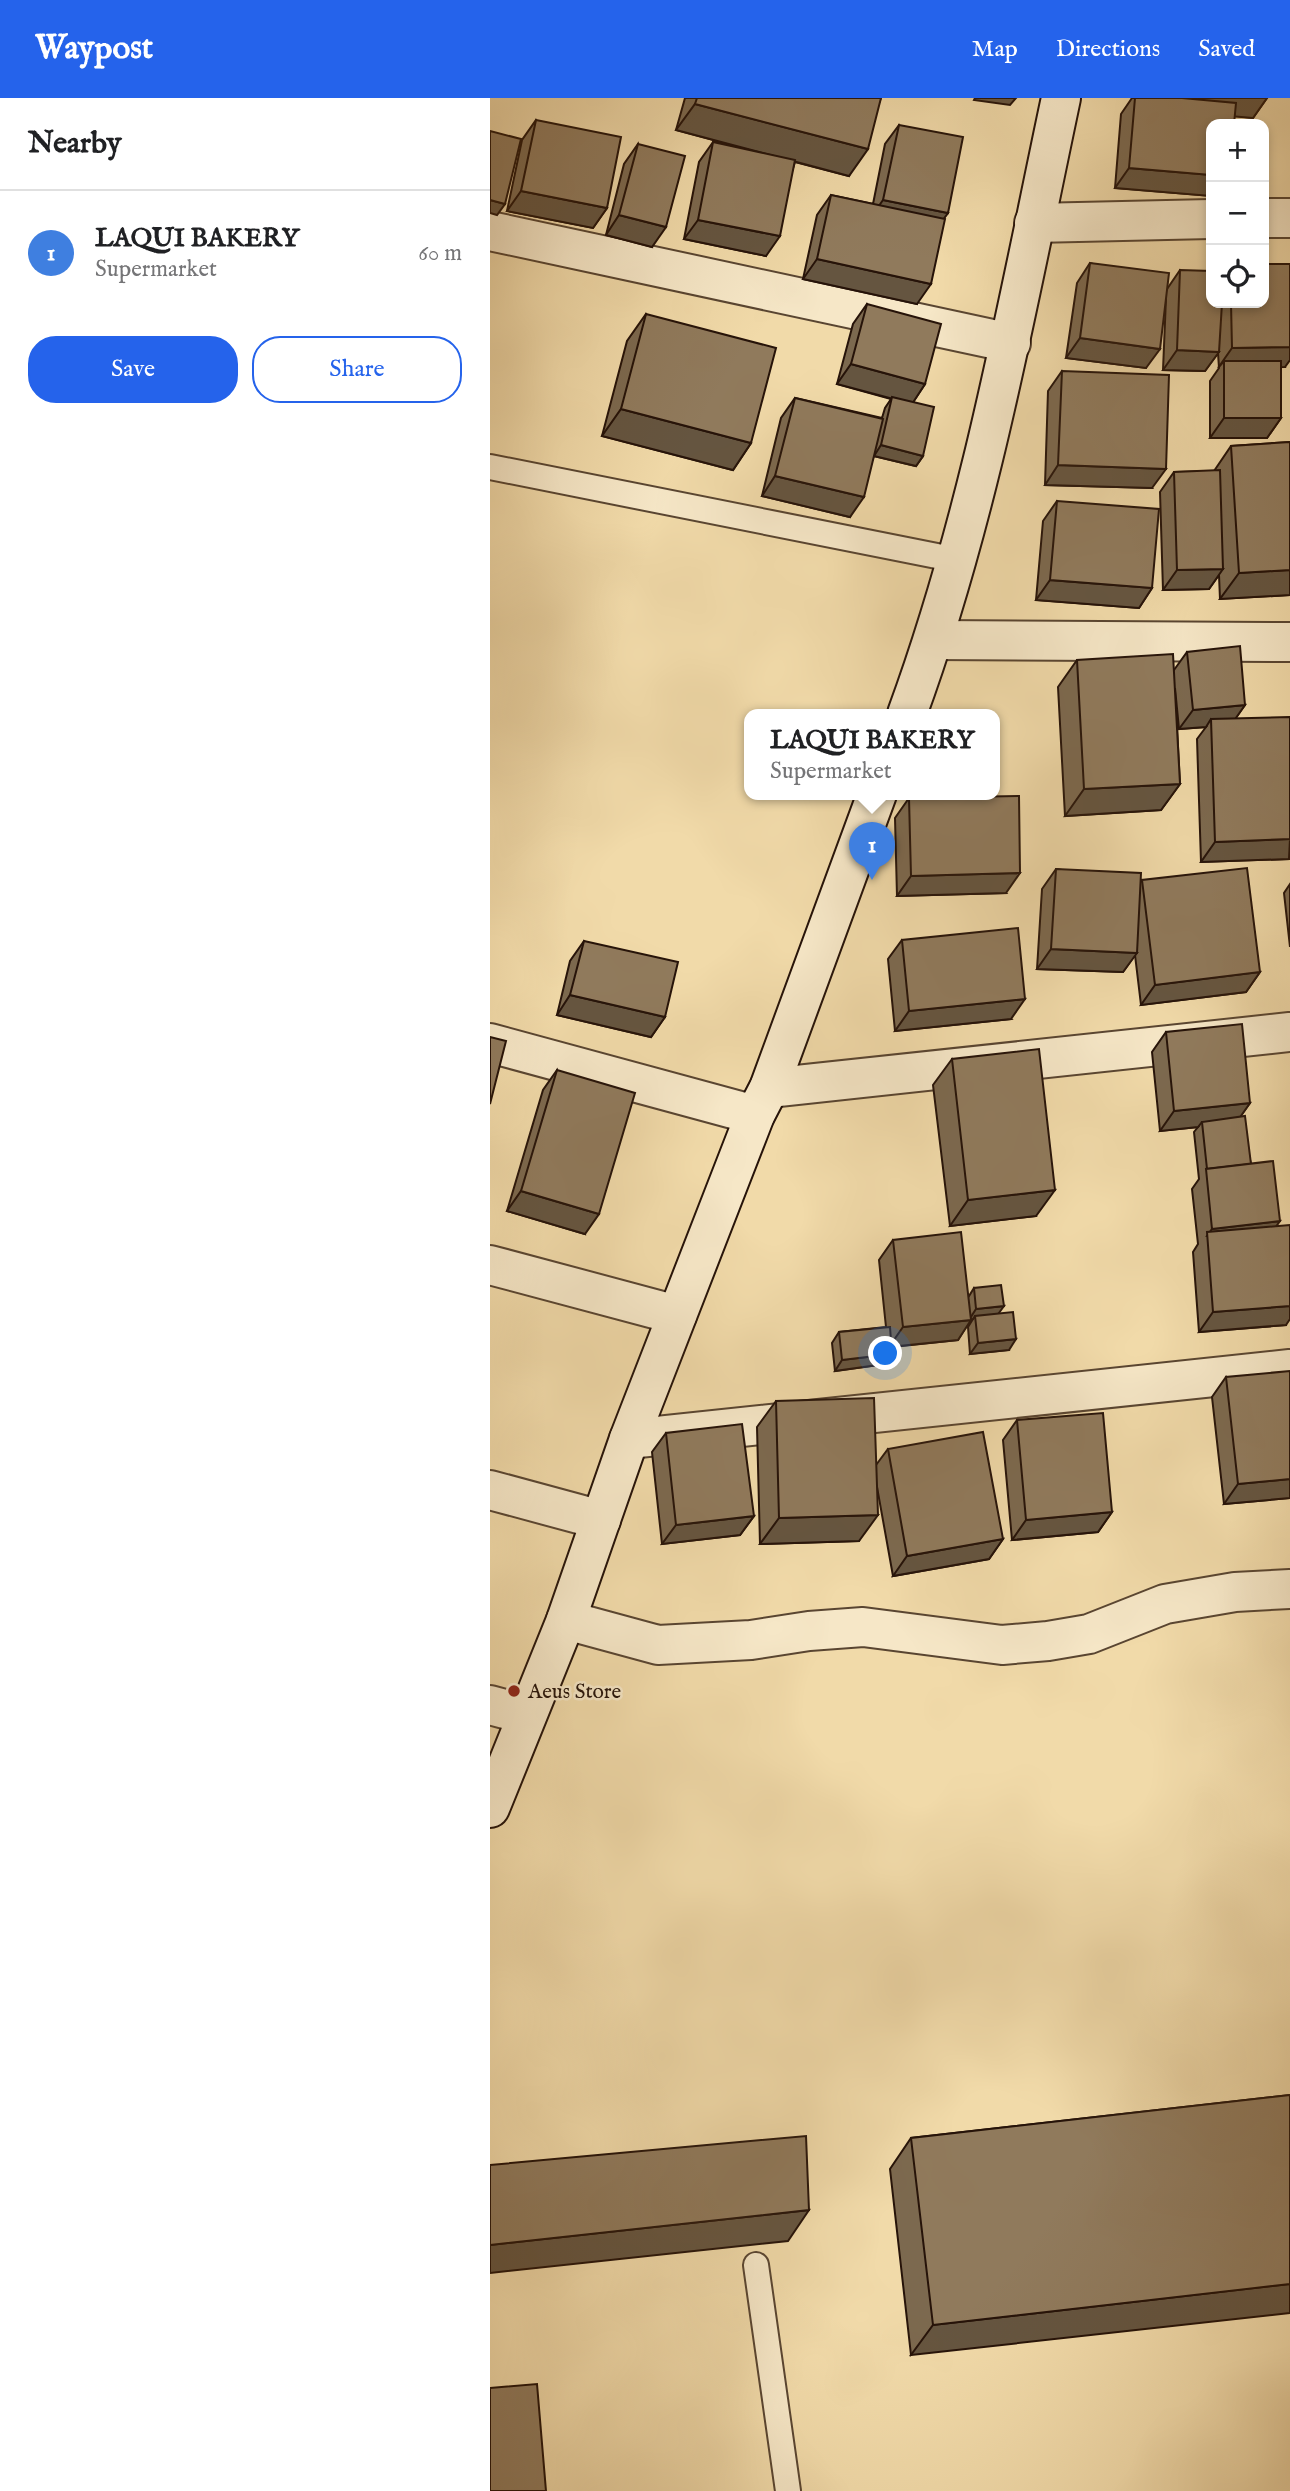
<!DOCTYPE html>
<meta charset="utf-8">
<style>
body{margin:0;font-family:"IM FELL English",serif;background:#f2f2f2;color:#202124}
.controls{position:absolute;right:21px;top:21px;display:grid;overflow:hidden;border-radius:14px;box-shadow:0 4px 10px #0003}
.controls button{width:63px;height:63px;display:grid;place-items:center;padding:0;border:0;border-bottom:2px solid #e0e0e0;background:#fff;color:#202124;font:35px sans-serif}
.you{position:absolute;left:396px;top:1256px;width:24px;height:24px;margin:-18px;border:5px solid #fff;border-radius:50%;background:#1a73e8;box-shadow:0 0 0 10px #1a73e833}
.badge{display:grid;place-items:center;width:46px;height:46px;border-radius:50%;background:#2563eb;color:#fff;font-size:23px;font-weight:700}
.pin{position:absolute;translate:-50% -58px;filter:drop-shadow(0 2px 4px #0008)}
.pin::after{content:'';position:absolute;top:37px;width:24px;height:21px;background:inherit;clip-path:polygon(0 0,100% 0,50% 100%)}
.popup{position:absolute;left:254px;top:611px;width:256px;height:91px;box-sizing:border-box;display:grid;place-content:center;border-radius:14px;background:#fff;filter:drop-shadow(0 2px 5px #0005);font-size:23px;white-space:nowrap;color:#757577}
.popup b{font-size:26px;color:#202124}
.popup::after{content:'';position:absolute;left:50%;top:100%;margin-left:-14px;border:14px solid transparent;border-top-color:#fff}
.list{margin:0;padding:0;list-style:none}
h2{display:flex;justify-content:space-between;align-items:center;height:91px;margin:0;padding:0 28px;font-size:30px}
h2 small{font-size:23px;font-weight:400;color:#757577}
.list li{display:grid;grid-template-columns:46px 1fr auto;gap:21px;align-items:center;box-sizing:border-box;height:126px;padding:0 28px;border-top:2px solid #e0e0e0}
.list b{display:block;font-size:26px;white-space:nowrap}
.list p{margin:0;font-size:23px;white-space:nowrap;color:#757577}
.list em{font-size:23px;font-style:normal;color:#757577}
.actions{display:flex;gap:14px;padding:21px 28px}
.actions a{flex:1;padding:16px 0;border:2px solid #2563eb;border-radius:28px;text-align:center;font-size:24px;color:#2563eb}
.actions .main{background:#2563eb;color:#fff}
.icon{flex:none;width:38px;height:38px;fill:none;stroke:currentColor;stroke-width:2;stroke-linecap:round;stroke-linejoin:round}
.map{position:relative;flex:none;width:800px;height:2393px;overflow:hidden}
header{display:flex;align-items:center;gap:42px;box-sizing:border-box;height:98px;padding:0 35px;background:#2563eb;color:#fff}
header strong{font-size:33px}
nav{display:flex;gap:38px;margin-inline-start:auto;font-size:24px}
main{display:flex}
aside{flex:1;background:#fff}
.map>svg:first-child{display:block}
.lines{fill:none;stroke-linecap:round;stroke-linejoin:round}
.lane-casing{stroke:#594531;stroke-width:28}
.street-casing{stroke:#594531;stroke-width:42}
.secondary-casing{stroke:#261309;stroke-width:42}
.lane{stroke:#f6e7c7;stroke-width:24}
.street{stroke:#f6e7c7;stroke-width:38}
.secondary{stroke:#f6e7c7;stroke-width:38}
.wall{fill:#7c694f;stroke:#261309;stroke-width:2}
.shaded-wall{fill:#655540;stroke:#261309;stroke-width:2}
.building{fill:#907a5c;stroke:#261309;stroke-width:2}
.poi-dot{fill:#8f2418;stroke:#f6e7c7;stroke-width:2.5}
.labels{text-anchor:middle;stroke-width:5;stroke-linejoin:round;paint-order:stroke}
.poi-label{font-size:21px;fill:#261309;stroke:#f6e7c7;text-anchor:start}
</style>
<header>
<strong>Waypost</strong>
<nav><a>Map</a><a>Directions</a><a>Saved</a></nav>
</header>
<main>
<aside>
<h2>Nearby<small></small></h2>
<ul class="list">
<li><span class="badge" style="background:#3f7fe0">1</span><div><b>LAQUI BAKERY</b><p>Supermarket</p></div><em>60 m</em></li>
</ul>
<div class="actions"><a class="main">Save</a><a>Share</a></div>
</aside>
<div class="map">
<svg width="800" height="2393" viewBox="0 0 800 2393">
<rect width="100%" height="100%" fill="#f1daa9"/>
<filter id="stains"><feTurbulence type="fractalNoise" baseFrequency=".00286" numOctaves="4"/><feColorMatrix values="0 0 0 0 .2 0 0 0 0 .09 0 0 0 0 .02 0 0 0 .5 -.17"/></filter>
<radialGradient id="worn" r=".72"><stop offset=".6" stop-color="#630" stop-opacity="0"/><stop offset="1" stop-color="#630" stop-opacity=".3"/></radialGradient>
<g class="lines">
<defs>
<g id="lane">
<polyline points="0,369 467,462"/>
<polyline points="266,2167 298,2393"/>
</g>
<g id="street">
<polyline points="774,120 800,120"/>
<polyline points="544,125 721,121"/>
<polyline points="0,133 521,245"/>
<polyline points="444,542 800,544"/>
<polyline points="0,945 265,1017"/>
<polyline points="279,990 800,934"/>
<polyline points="0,1167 187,1217"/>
<polyline points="139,1341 800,1271"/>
<polyline points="0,1392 111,1422"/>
<polyline points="76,1522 168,1547 261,1542 319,1533 373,1529 512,1547 558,1543 599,1536 675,1506 745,1494 800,1491"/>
<polyline points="0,1607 37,1617"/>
</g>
<g id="secondary">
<path d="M417,616C490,417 527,207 571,0"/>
<polyline points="0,1710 76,1522 139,1341 265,1017 279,990 387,696"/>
</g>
</defs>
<use href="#lane" class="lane-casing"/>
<use href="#street" class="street-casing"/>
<use href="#secondary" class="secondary-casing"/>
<use href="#lane" class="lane"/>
<use href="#street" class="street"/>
<use href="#secondary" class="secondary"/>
</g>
<g class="wall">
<polygon points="195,0 391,0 359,78 305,64 276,158 194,141 209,64 223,44 268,54 186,32"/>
<polygon points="642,0 777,0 763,20 745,18 721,26 721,98 625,90 631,16"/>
<polygon points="46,22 117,110 103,130 17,113 32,42"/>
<polygon points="409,27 458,115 453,121 427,206 313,181 327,117 341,97 383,106 395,46"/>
<polygon points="148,46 162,149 116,137 134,66"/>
<polygon points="600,165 677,191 690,172 721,205 774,205 795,269 791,269 791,320 777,340 720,340 720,283 729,270 728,255 715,273 673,272 676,200 656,270 576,260 587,185"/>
<polygon points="377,206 435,286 423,304 433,358 426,368 384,358 360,419 272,398 291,320 305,300 392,320 395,310 401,301 347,286 363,226"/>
<polygon points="156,216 261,345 243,372 112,338 137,243"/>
<polygon points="572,273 662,390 555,387 558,293"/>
<polygon points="800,344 800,497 730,501 729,477 719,491 673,492 670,394 684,374 724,373 741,348"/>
<polygon points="567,403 662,490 649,510 546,502 553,423"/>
<polygon points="697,554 755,607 745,621 799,761 711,764 707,641 716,629 689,631 685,590 690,686 671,712 575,718 568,589 587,562 684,572"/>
<polygon points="419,700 516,795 407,798 405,720"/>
<polygon points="566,771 650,785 652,782 770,874 756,894 651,907 645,857 633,874 547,871 552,791"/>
<polygon points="800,786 800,849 794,795"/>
<polygon points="412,842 521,921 405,933 398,861"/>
<polygon points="94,843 175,919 161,939 67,917 80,863"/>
<polygon points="676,934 760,1005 750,1019 761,1066 786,1128 796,1227 709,1234 703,1154 708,1146 702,1091 709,1081 704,1034 708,1029 670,1033 662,954"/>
<polygon points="462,961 546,1118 460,1128 443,987"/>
<polygon points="67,972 95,1136 17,1113 53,992"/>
<polygon points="403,1142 479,1198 484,1190 508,1216 519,1252 480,1256 478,1229 483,1221 481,1221 468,1242 402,1249 395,1266 345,1273 342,1245 349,1234 396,1229 389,1162"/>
<polygon points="736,1279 800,1400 734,1406 722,1299"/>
<polygon points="286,1303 386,1367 398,1351 513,1441 499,1461 403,1478 387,1389 369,1443 270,1446 267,1329"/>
<polygon points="527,1322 622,1414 608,1434 522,1442 513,1342"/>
<polygon points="176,1335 264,1418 250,1437 172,1446 162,1354"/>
<polygon points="800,1997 421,2257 400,2071 421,2040"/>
</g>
<g class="shaded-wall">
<polygon points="485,0 526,0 520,7 484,2"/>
<polygon points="664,0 777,0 763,20 657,11"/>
<polygon points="205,6 378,51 359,78 186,32"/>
<polygon points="639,70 721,77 721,98 625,90"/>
<polygon points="31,93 117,110 103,130 17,113"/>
<polygon points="0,102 15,106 7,117 0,115"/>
<polygon points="393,102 458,115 444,134 379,122"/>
<polygon points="129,117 176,129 162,149 116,137"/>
<polygon points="208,122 290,138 276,158 194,141"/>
<polygon points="327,161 441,186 427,206 313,181"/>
<polygon points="590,240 670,251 656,270 576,260"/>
<polygon points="800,249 800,262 795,269 734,270 734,263 728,270 742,250"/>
<polygon points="687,252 729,254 715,273 673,272"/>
<polygon points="361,266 435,286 422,306 347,286"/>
<polygon points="131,311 261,345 243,372 112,338"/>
<polygon points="734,320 791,320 777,340 720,340"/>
<polygon points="391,347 433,358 426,368 384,358"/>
<polygon points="568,367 676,371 662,390 555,387"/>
<polygon points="285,378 374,399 360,419 272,398"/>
<polygon points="733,471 719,491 673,492 687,472"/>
<polygon points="800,472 800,497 730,501 749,475"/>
<polygon points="560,482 662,490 649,510 546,502"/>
<polygon points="755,607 741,627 721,621 716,629 689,631 703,612"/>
<polygon points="690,686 671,712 575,718 594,691"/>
<polygon points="800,741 799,761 711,764 725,744"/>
<polygon points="530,775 516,795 407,798 421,778"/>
<polygon points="561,851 647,855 633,874 547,871"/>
<polygon points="770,874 756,894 651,907 665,887"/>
<polygon points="80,897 175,919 161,939 67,917"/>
<polygon points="535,901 521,921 405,933 419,913"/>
<polygon points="760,1005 746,1025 712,1024 708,1029 670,1033 684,1013"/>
<polygon points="565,1092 546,1118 460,1128 478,1102"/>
<polygon points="31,1093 109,1116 95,1136 17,1113"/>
<polygon points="790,1123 776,1143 717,1138 722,1131"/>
<polygon points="514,1208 506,1219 485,1218 483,1221 479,1222 486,1211"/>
<polygon points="800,1208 800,1221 796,1227 709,1234 723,1214"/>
<polygon points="481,1222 468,1242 399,1249 413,1229"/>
<polygon points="526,1241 519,1252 480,1256 488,1245"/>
<polygon points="402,1256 395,1266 345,1273 352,1262"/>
<polygon points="800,1381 800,1400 734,1406 748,1386"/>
<polygon points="622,1414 608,1434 522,1442 536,1422"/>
<polygon points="388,1417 369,1443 270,1446 289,1420"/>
<polygon points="264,1418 250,1437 172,1446 186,1427"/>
<polygon points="513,1441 499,1461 403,1478 417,1458"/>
<polygon points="319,2112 298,2143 0,2175 0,2147"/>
<polygon points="800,2186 800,2215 421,2257 443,2227"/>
</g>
<g class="building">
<polygon points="207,0 391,0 378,51 205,6"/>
<polygon points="645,0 692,0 746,5 744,26 721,26 721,77 639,70"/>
<polygon points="46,22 131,39 117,110 31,93"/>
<polygon points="409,27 473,39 458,115 393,102"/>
<polygon points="0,33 31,41 15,106 0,102"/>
<polygon points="223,44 305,62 290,138 208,122"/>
<polygon points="148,46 195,58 176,129 129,117"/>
<polygon points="341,97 455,121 441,186 327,161"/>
<polygon points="600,165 679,175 670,251 590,240"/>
<polygon points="774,166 800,166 800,249 742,250 741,205 774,205"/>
<polygon points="690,172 721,173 721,205 732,205 729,254 687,252"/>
<polygon points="377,206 451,226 435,286 361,266"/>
<polygon points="156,216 286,250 261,345 131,311"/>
<rect x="734" y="263" width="57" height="57"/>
<polygon points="572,273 679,277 676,371 568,367"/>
<polygon points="402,299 444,309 433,358 391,347"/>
<polygon points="305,300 393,321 374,399 285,378"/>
<polygon points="800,344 800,472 749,475 741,348"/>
<polygon points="730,372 733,471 687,472 684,374"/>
<polygon points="567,403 669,411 662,490 560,482"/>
<polygon points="750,548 755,607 703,612 697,554"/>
<polygon points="683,556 690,686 594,691 587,562"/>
<polygon points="800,619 800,741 725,744 721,621"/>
<polygon points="529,698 530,775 421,778 419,700"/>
<polygon points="757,770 770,874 665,887 652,782"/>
<polygon points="566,771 651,775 647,855 561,851"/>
<polygon points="528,830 535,901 419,913 412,842"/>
<polygon points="94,843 188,864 175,919 80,897"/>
<polygon points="752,926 760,1005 684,1013 676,934"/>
<polygon points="0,939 16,943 0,1006"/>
<polygon points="549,951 565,1092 478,1102 462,961"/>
<polygon points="67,972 145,995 109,1116 31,1093"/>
<polygon points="755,1018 761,1066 717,1071 712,1024"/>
<polygon points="783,1063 790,1123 722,1131 716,1071"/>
<polygon points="800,1127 800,1208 723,1214 717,1134"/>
<polygon points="471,1134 481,1222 413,1229 403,1142"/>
<polygon points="511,1187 514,1208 486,1211 484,1190"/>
<polygon points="523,1214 526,1241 488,1245 485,1218"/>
<polygon points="400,1229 402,1256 352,1262 349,1234"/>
<polygon points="800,1273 800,1381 748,1386 736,1279"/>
<polygon points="384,1300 388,1417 289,1420 286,1303"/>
<polygon points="613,1315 622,1414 536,1422 527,1322"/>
<polygon points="252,1326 264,1418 186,1427 176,1335"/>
<polygon points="493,1334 513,1441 417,1458 398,1351"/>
<polygon points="800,1997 800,2186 443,2227 421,2040"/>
<polygon points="316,2038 319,2112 0,2147 0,2067"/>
<polygon points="47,2286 56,2393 0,2393 0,2290"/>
</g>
<circle class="poi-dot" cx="24" cy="1593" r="7"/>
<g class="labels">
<g class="poi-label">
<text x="38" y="1600">Aeus Store</text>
</g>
</g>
<rect width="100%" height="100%" filter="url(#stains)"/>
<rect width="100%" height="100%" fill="url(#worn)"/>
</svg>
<div class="controls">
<button>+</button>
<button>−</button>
<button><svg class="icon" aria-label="locate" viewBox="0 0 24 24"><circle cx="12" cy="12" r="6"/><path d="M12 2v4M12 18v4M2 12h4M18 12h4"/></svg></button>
</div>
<div class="you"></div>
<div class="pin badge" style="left:382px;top:782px;background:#3f7fe0">1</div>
<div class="popup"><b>LAQUI BAKERY</b>Supermarket</div>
</div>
</main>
